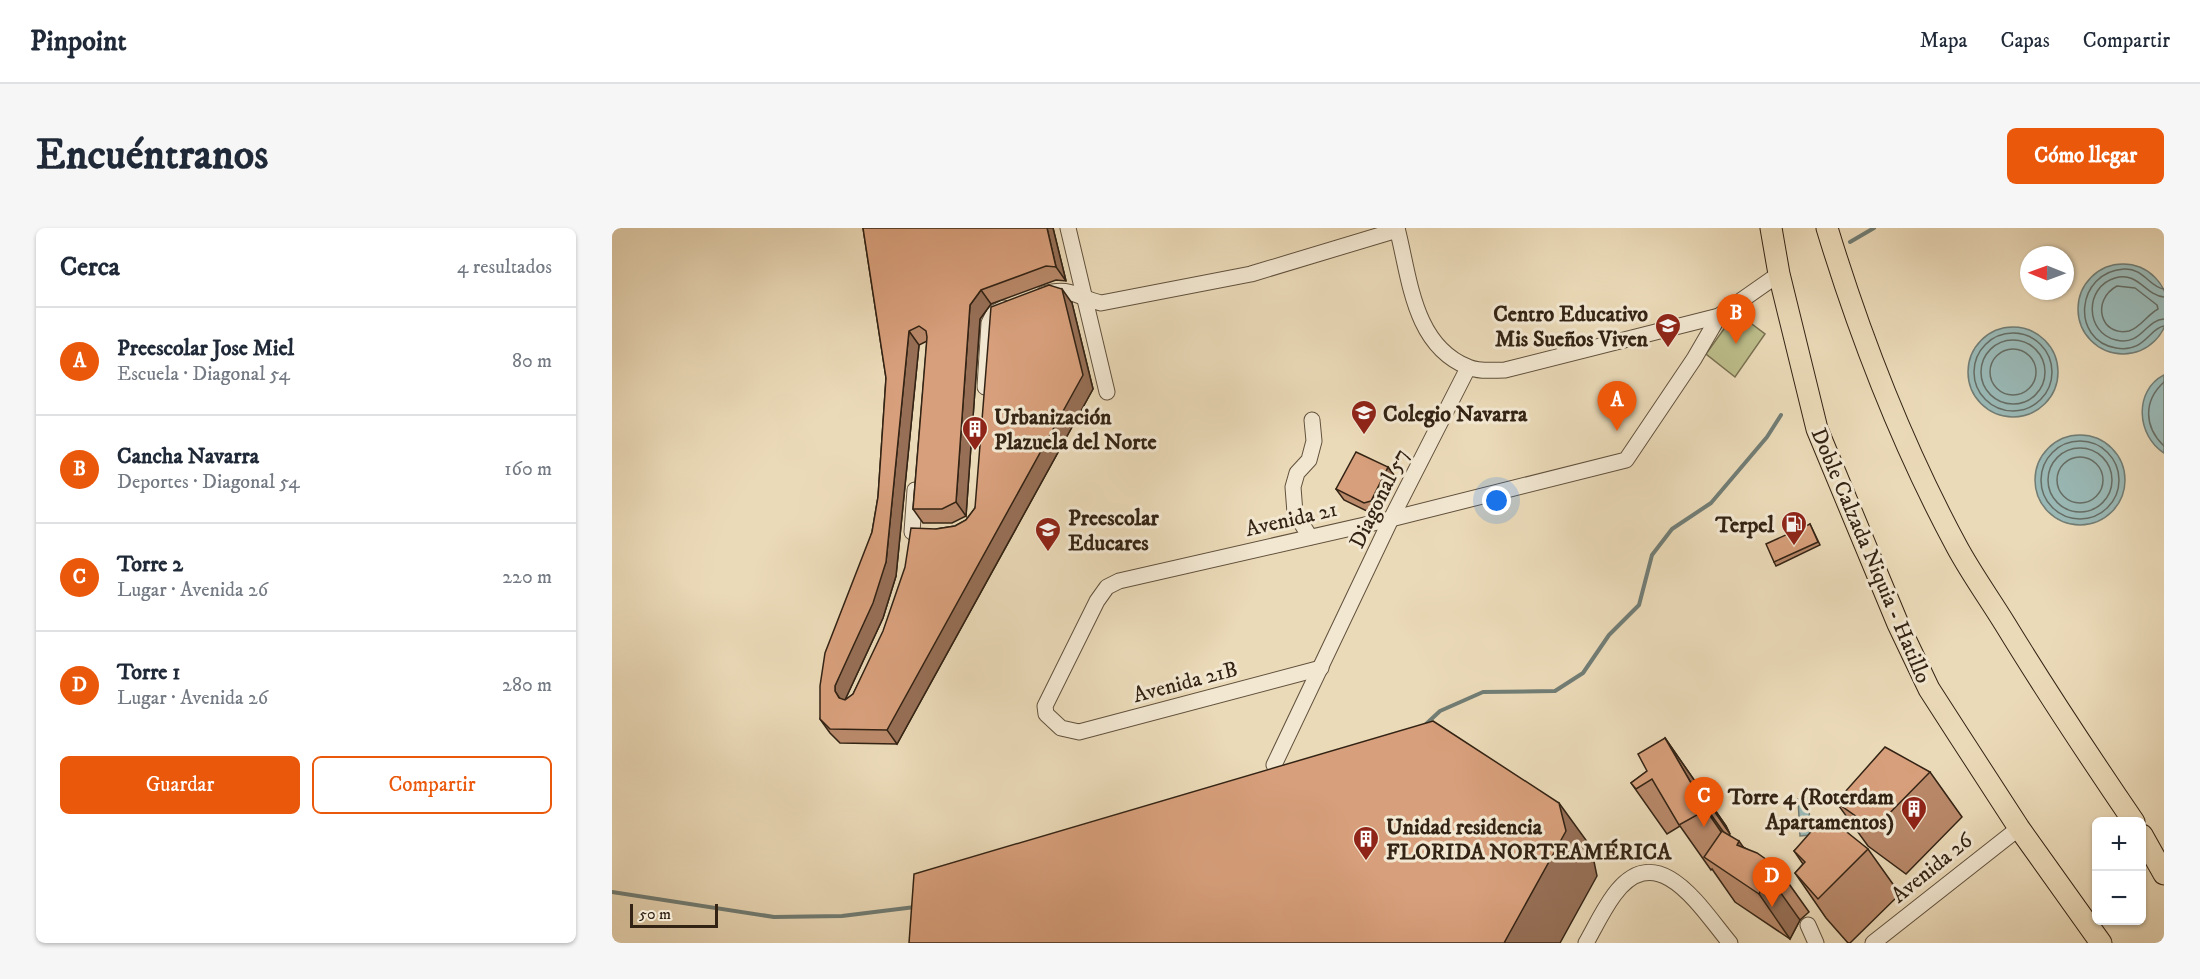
<!DOCTYPE html>
<html lang="es">
<meta charset="utf-8">
<style>
body{margin:0;font-family:"IM FELL DW Pica",serif;background:#f6f6f7;color:#1f2937}
.controls{position:absolute;right:18px;bottom:18px;display:grid;overflow:hidden;border-radius:9px;box-shadow:0 2px 4px #0004}
.controls button{width:54px;height:54px;display:grid;place-items:center;padding:0;border:0;border-bottom:2px solid #e0e1e3;background:#fff;color:#1f2937;font:30px sans-serif}
.compass{position:absolute;left:1408px;top:18px;width:54px;height:54px;border-radius:50%;background:#fff;box-shadow:0 2px 4px #0004;rotate:271deg}
.scale{position:absolute;left:18px;bottom:15px;width:88px;box-sizing:border-box;padding-left:6px;border:3px solid #332314;border-top:0;font-size:16px;line-height:21px;white-space:nowrap;color:#332314;-webkit-text-stroke:4px #f2e7d1;paint-order:stroke}
.you{position:absolute;left:885px;top:273px;width:21px;height:21px;margin:-15px;border:4px solid #fff;border-radius:50%;background:#1a73e8;box-shadow:0 0 0 9px #1a73e833}
.badge{display:grid;place-items:center;width:39px;height:39px;border-radius:50%;background:#ea580c;color:#fff;font-size:20px;font-weight:700}
.pin{position:absolute;translate:-50% -50px;filter:drop-shadow(0 2px 3px #0008)}
.pin::after{content:'';position:absolute;top:32px;width:21px;height:18px;background:inherit;clip-path:polygon(0 0,100% 0,50% 100%)}
.list{margin:0;padding:0;list-style:none}
h2{display:flex;justify-content:space-between;align-items:center;height:78px;margin:0;padding:0 24px;font-size:26px}
h2 small{font-size:20px;font-weight:400;color:#747a83}
.list li{display:grid;grid-template-columns:39px 1fr auto;gap:18px;align-items:center;box-sizing:border-box;height:108px;padding:0 24px;border-top:2px solid #e0e1e3}
.list b{display:block;font-size:22px;white-space:nowrap}
.list p{margin:0;font-size:20px;white-space:nowrap;color:#747a83}
.list em{font-size:20px;font-style:normal;color:#747a83}
.actions{display:flex;gap:12px;padding:18px 24px}
.actions a{flex:1;padding:14px 0;border:2px solid #ea580c;border-radius:9px;text-align:center;font-size:21px;color:#ea580c}
.actions .main{background:#ea580c;color:#fff}
.map{position:relative;flex:none;width:1552px;height:715px;overflow:hidden;border-radius:9px}
header{display:flex;align-items:center;gap:36px;box-sizing:border-box;height:84px;padding:0 30px;background:#fff;border-bottom:2px solid #e0e1e3}
header strong{font-size:28px}
nav{display:flex;gap:33px;margin-inline-start:auto;font-size:21px}
.intro{display:flex;align-items:center;justify-content:space-between;box-sizing:border-box;height:144px;padding:0 36px}
h1{margin:0;font-size:42px}
.button{padding:15px 27px;border-radius:9px;background:#ea580c;color:#fff;font-size:21px;font-weight:700}
main{display:flex;gap:36px;padding:0 36px}
aside{flex:1;background:#fff;border-radius:9px;box-shadow:0 2px 4px #0004}
.map>svg:first-child{display:block}
.green{fill:#bdbe8b;stroke:#787050;stroke-width:1.5}
.water{fill:#9ab9b6;stroke:#717d75;stroke-width:1.5}
.lines{fill:none;stroke-linecap:round;stroke-linejoin:round}
.shore{stroke:#666e65;stroke-width:1.5}
.stream{stroke:#717d75;stroke-width:4}
.minor-casing{stroke:#61513d;stroke-width:17}
.highway-casing{stroke:#332314;stroke-width:23}
.minor{stroke:#f2e7d1;stroke-width:15}
.highway{stroke:#ebdab8;stroke-width:21}
.wall{fill:#b9896a;stroke:#332314;stroke-width:1.5}
.shaded-wall{fill:#966f56;stroke:#332314;stroke-width:1.5}
.building{fill:#d79f7b;stroke:#332314;stroke-width:1.5}
.labels{text-anchor:middle;stroke-width:6;stroke-linejoin:round;paint-order:stroke}
.poi-label{font-size:22px;font-weight:bold;fill:#332314;stroke:#f2e7d1;text-anchor:start}
.street-label{font-size:22px;fill:#332314;stroke:#f2e7d1}
</style>
<header>
<strong>Pinpoint</strong>
<nav><a>Mapa</a><a>Capas</a><a>Compartir</a></nav>
</header>
<div class="intro"><h1>Encuéntranos</h1><a class="button">Cómo llegar</a></div>
<main>
<aside>
<h2>Cerca<small>4 resultados</small></h2>
<ul class="list">
<li><span class="badge">A</span><div><b>Preescolar Jose Miel</b><p>Escuela · Diagonal 54</p></div><em>80 m</em></li>
<li><span class="badge">B</span><div><b>Cancha Navarra</b><p>Deportes · Diagonal 54</p></div><em>160 m</em></li>
<li><span class="badge">C</span><div><b>Torre 2</b><p>Lugar · Avenida 26</p></div><em>220 m</em></li>
<li><span class="badge">D</span><div><b>Torre 1</b><p>Lugar · Avenida 26</p></div><em>280 m</em></li>
</ul>
<div class="actions"><a class="main">Guardar</a><a>Compartir</a></div>
</aside>
<div class="map">
<svg width="1552" height="715" viewBox="0 0 1552 715">
<rect width="100%" height="100%" fill="#ebdab8"/>
<filter id="stains"><feTurbulence type="fractalNoise" baseFrequency=".00333" numOctaves="4"/><feColorMatrix values="0 0 0 0 .2 0 0 0 0 .09 0 0 0 0 .02 0 0 0 .5 -.17"/></filter>
<radialGradient id="worn" r=".72"><stop offset=".6" stop-color="#630" stop-opacity="0"/><stop offset="1" stop-color="#630" stop-opacity=".3"/></radialGradient>
<polygon class="green" points="1124,84 1153,106 1123,149 1094,126"/>
<g class="water">
<circle cx="1511" cy="81" r="45"/>
<circle cx="1401" cy="144" r="45"/>
<path d="M1552,147V225C1525,208 1521,163 1552,147Z"/>
<circle cx="1468" cy="252" r="45"/>
<polygon points="1196,570 1199,607 1188,608 1186,571"/>
</g>
<g class="lines">
<g class="shore">
<path d="M1505,58L1523,60L1545,77L1546,81C1535,87 1528,100 1517,103C1488,109 1479,72 1505,58Z"/>
<path d="M1552,61C1537,59 1532,40 1512,41C1464,44 1458,112 1504,120C1533,125 1537,100 1552,98"/>
<path d="M1552,69C1533,67 1526,43 1503,50C1472,59 1473,105 1504,112C1530,118 1533,92 1552,91"/>
<circle cx="1401" cy="144" r="39"/>
<circle cx="1401" cy="144" r="32"/>
<circle cx="1401" cy="144" r="23"/>
<path d="M1552,154C1531,173 1532,199 1552,218"/>
<circle cx="1468" cy="252" r="39"/>
<circle cx="1468" cy="252" r="32"/>
<circle cx="1468" cy="252" r="23"/>
</g>
<g class="stream">
<polyline points="1238,14 1262,0"/>
<polyline points="813,497 828,483 871,464 943,463 971,445 997,407 1027,377 1040,327 1060,301 1099,275 1155,209 1169,187"/>
<polyline points="0,664 162,689 230,688 303,679"/>
</g>
<defs>
<g id="minor">
<polyline points="456,0 495,164"/>
<path d="M785,0C798,50 801,117 856,139C867,144 882,142 893,142L1107,88L1167,46"/>
<path d="M432,66C458,58 464,69 489,75L639,46L785,2"/>
<polyline points="373,159 377,95 382,85 392,80"/>
<polyline points="300,304 303,262"/>
<polyline points="698,309 683,285 681,259 685,245 697,232 702,213 700,192"/>
<polyline points="709,440 467,504 449,500 434,486 433,478 485,373 495,359 507,353 779,291 1014,232 1082,131 1107,88"/>
<polyline points="662,537 779,291 856,140"/>
<polyline points="1196,697 1204,715"/>
<path d="M974,715C983,699 991,682 1002,667C1046,607 1090,682 1118,715"/>
<polyline points="1261,715 1407,600"/>
</g>
<g id="highway">
<polyline points="1159,0 1167,46 1205,201 1286,396 1317,461 1346,506 1407,600 1489,715"/>
<path d="M1215,0C1248,108 1291,219 1345,319C1359,345 1377,370 1393,396C1434,463 1477,528 1522,594"/>
<polyline points="1530,607 1552,646"/>
</g>
</defs>
<use href="#minor" class="minor-casing"/>
<use href="#highway" class="highway-casing"/>
<use href="#minor" class="minor"/>
<use href="#highway" class="highway"/>
</g>
<g class="wall">
<polygon points="251,0 441,0 454,53 444,52 379,76 368,91 354,288 340,295 311,295 301,281 315,113 307,117 284,348 271,390 233,472 241,466 324,301 343,298 354,292 363,280 460,75 481,161 285,516 228,515 218,505 208,491 260,304 266,269 274,150"/>
<polygon points="776,239 784,250 766,284 759,285 732,272 724,261"/>
<polygon points="1198,296 1208,317 1164,338 1162,334"/>
<polygon points="1053,510 1114,598 1118,606 1117,607 1131,619 1165,639 1197,684 1188,692 1178,711 1123,674 1100,641 1099,642 1068,598 1055,606 1019,555 1035,543"/>
<polygon points="1318,544 1350,589 1294,646 1256,618 1224,574"/>
<polygon points="1217,596 1256,621 1288,666 1238,715 1236,715 1214,690 1183,645 1191,636 1182,623"/>
</g>
<g class="shaded-wall">
<polygon points="435,0 441,0 454,53 444,39"/>
<polygon points="450,61 460,75 481,161 285,516 275,502"/>
<polygon points="369,62 379,76 368,91 354,288 344,274 358,77"/>
<polygon points="297,103 307,117 284,348 271,390 233,472 232,477 223,463 223,458 274,334"/>
<polygon points="776,239 784,250 766,284 759,273"/>
<polygon points="1053,510 1114,598 1118,606 1087,561 1079,555"/>
<polygon points="1083,564 1115,609 1125,627 1094,582"/>
<polygon points="947,575 979,619 985,648 948,715 892,715"/>
<polygon points="1127,613 1154,652 1156,647 1188,692 1178,711 1147,666 1125,617"/>
</g>
<g class="building">
<polygon points="251,0 435,0 444,39 434,38 369,62 358,77 344,274 330,281 301,281 315,109 314,103 307,98 297,103 274,334 261,375 223,458 223,463 227,470 233,472 241,466 271,403 293,339 299,300 324,301 343,298 354,292 363,280 379,79 437,57 450,61 471,147 275,502 218,501 208,491 208,458 213,425 260,304 266,269 274,150"/>
<polygon points="744,224 776,239 759,273 752,275 724,261"/>
<polygon points="1198,296 1206,314 1162,334 1154,316"/>
<polygon points="821,493 947,575 954,603 892,715 297,715 302,646"/>
<polygon points="1053,510 1079,555 1083,553 1087,561 1083,564 1094,582 1067,597 1040,551 1024,561 1019,555 1035,543 1026,526"/>
<polygon points="1273,519 1318,544 1262,601 1224,574"/>
<polygon points="1211,590 1217,596 1221,593 1256,621 1206,671 1183,645 1193,634 1182,623"/>
<polygon points="1110,603 1127,613 1125,617 1145,625 1165,639 1156,647 1147,666 1092,629"/>
</g>
<defs>
<symbol id="school-pin" viewBox="-11 -11 22 30"><path d="M0 17L-7.5 6A9.5 9.5 0 1 1 7.5 6Z" fill="#8f2418" stroke="#f2e7d1"/><path d="M0-5L7-2L0 1L-7-2ZM-4 1L0 2.5L4 1V4Q0 6-4 4Z" fill="#fff"/></symbol>
<symbol id="building-pin" viewBox="-11 -11 22 30"><path d="M0 17L-7.5 6A9.5 9.5 0 1 1 7.5 6Z" fill="#8f2418" stroke="#f2e7d1"/><path d="M-4-6H4V6H1V3H-1V6H-4ZM-2.5-4.3h1.7v1.8h-1.7ZM.8-4.3h1.7v1.8H.8ZM-2.5-1h1.7V.8h-1.7ZM.8-1h1.7V.8H.8Z" fill="#fff"/></symbol>
<symbol id="fuel-pin" viewBox="-11 -11 22 30"><path d="M0 17L-7.5 6A9.5 9.5 0 1 1 7.5 6Z" fill="#8f2418" stroke="#f2e7d1"/><path d="M-5.5-6h7V0h2V4h1.3V-2.5L3-4.5l.8-.8L6-3V5H2.5V1h-1V6h-7ZM-4.2-4.7v3.2H.2V-4.7Z" fill="#fff"/></symbol>
</defs>
<g fill-rule="evenodd">
<use href="#school-pin" x="1041" y="83" width="30" height="40"/>
<use href="#school-pin" x="737" y="170" width="30" height="40"/>
<use href="#building-pin" x="348" y="186" width="30" height="40"/>
<use href="#fuel-pin" x="1167" y="281" width="30" height="40"/>
<use href="#school-pin" x="421" y="287" width="30" height="40"/>
<use href="#building-pin" x="1287" y="566" width="30" height="40"/>
<use href="#building-pin" x="739" y="596" width="30" height="40"/>
</g>
<g class="labels">
<g class="poi-label">
<text x="1036" y="93" text-anchor="end">Centro Educativo<tspan x="1036" dy="25">Mis Sueños Viven</tspan></text>
<text x="771" y="193">Colegio Navarra</text>
<text x="382" y="196">Urbanización<tspan x="382" dy="25">Plazuela del Norte</tspan></text>
<text x="456" y="297">Preescolar<tspan x="456" dy="25">Educares</tspan></text>
<text x="1162" y="304" text-anchor="end">Terpel</text>
<text x="1282" y="576" text-anchor="end">Torre 4 (Roterdam<tspan x="1282" dy="25">Apartamentos)</tspan></text>
<text x="774" y="606">Unidad residencia<tspan x="774" dy="25">FLORIDA NORTEAMÉRICA</tspan></text>
</g>
<g class="street-label">
<text transform="translate(766 270) rotate(-64)" y="8">Diagonal 57</text>
<text transform="translate(679 290) rotate(-13)" y="8">Avenida 21</text>
<text transform="translate(1260 327) rotate(67)" y="8">Doble Calzada Niquia - Hatillo</text>
<text transform="translate(573 453) rotate(-15)" y="8">Avenida 21B</text>
<text transform="translate(1319 639) rotate(-39)" y="8">Avenida 26</text>
</g>
</g>
<rect width="100%" height="100%" filter="url(#stains)"/>
<rect width="100%" height="100%" fill="url(#worn)"/>
</svg>
<div class="controls">
<button>+</button>
<button>−</button>
</div>
<svg class="compass" viewBox="-18 -18 36 36"><path d="M0-13l5 13h-10z" fill="#e53935"/><path d="M0 13l5-13h-10z" fill="#747a83"/></svg>
<div class="scale">50 m</div>
<div class="you"></div>
<div class="pin badge" style="left:1005px;top:203px">A</div>
<div class="pin badge" style="left:1124px;top:116px">B</div>
<div class="pin badge" style="left:1092px;top:599px">C</div>
<div class="pin badge" style="left:1160px;top:679px">D</div>
</div>
</main>
